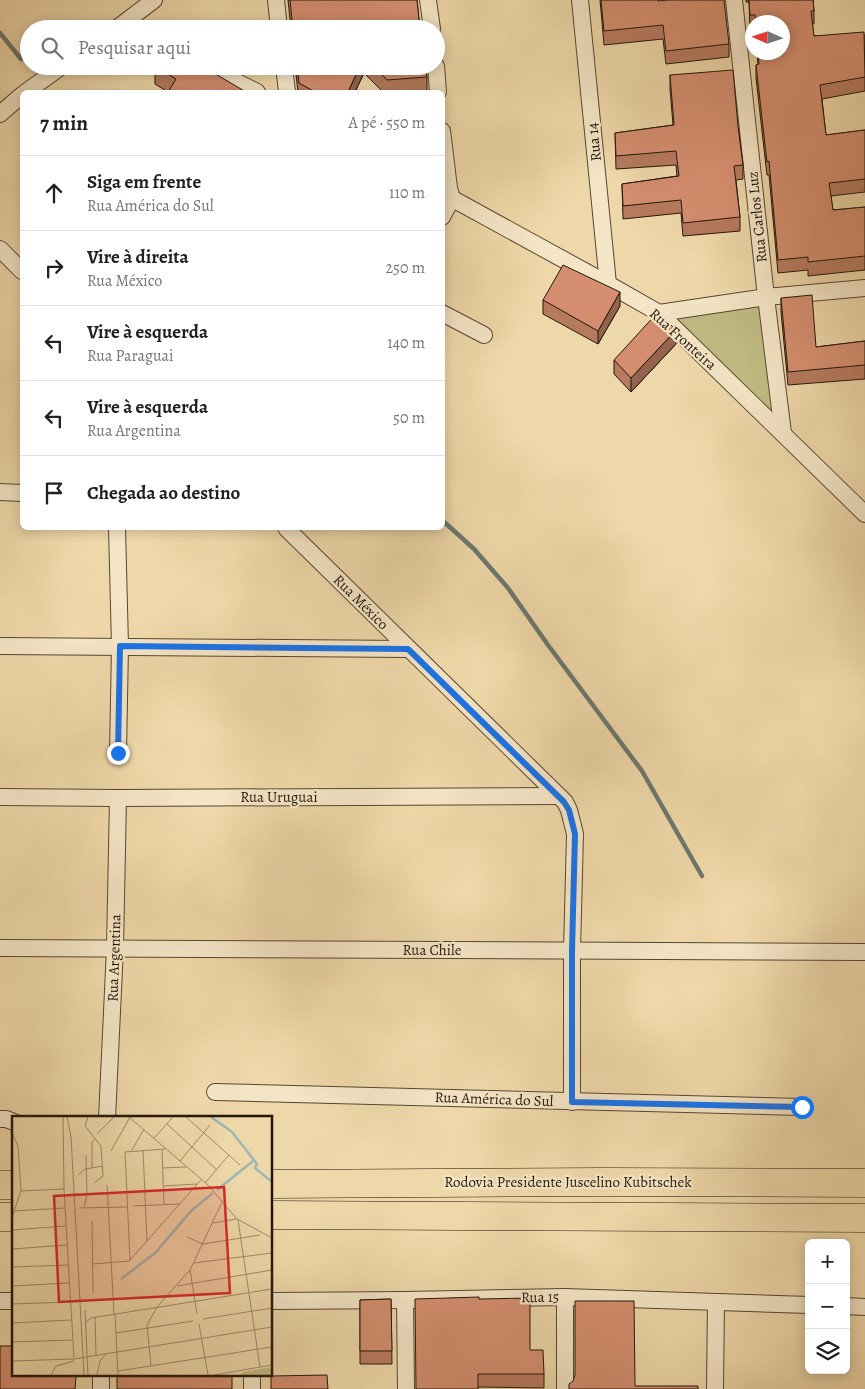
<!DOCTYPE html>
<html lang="pt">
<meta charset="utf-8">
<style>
body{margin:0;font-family:Alegreya,serif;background:#f6f6f6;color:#202124}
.controls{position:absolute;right:15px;bottom:15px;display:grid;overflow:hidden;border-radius:8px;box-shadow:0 2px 12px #0003}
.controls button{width:45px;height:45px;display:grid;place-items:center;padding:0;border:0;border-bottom:1px solid #e0e0e0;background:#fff;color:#202124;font:25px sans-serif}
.compass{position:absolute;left:745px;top:15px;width:45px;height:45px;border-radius:50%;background:#fff;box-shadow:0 2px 12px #0003;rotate:273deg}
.stop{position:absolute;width:15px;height:15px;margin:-11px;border:4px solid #1a73e8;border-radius:50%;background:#fff}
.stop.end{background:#1a73e8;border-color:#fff;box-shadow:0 1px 5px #0008}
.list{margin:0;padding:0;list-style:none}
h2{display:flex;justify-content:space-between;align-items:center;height:65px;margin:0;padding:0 20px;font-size:21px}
h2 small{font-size:16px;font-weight:400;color:#757577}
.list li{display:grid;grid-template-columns:32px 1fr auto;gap:15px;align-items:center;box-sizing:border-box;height:75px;padding:0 20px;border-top:1px solid #e0e0e0}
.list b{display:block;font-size:19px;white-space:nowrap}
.list p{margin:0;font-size:16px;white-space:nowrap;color:#757577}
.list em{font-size:16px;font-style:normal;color:#757577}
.icon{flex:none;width:28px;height:28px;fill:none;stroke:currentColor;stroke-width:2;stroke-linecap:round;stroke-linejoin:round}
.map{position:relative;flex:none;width:865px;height:1389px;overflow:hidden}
.search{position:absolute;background:#fff;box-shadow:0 2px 12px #0003;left:20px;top:20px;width:425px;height:55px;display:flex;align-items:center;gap:12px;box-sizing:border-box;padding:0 18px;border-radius:28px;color:#757577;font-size:19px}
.panel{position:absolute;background:#fff;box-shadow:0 2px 12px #0003;left:20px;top:90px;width:425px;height:440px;border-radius:8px}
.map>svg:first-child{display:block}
.green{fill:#c0bc83;stroke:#726a47}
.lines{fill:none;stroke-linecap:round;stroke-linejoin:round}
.stream{stroke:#6c776f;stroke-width:4.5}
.minor-casing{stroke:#564732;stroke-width:18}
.motorway-casing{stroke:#23170b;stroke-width:29}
.minor{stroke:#f4e5c6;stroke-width:16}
.motorway{stroke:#eed7a8;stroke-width:28}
.wall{fill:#b67a5f;stroke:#23170b}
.shaded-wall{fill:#94634e;stroke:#23170b}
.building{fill:#d48e6f;stroke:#23170b}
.route{stroke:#1a73e8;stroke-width:6}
.labels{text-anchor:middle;stroke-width:4.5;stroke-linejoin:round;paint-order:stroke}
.street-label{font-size:15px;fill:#23170b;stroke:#f4e5c6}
.inset-river{fill:none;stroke:#9db7b2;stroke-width:2.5}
.inset-road{fill:none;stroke:#9d8a69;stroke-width:1}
.view{fill:#d62828;fill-opacity:0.15;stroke:#d62828;stroke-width:2.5}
.inset-edge{fill:none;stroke:#23170b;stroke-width:2.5}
</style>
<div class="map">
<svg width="865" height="1389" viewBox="0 0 865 1389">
<rect width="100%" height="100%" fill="#eed7a8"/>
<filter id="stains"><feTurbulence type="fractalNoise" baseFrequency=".004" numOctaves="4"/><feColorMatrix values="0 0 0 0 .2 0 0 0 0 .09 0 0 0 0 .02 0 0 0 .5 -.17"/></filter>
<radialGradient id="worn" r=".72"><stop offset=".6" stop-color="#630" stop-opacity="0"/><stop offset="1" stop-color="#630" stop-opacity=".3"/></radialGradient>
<polygon class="green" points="766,297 783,433 659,313"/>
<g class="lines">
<g class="stream">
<polyline points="0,33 21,59"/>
<polyline points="442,520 474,549 508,588 548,645 642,771 702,876"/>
</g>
<defs>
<g id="minor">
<polyline points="276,0 279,29"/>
<polyline points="428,0 432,29"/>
<polyline points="580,0 608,284"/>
<polyline points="734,0 766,297 783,433"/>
<polyline points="116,29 154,0"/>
<polyline points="204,66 257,92"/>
<polyline points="284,66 287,92"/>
<polyline points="436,66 438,92"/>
<polyline points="26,92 62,66"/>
<polyline points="0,114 22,95"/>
<polyline points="442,131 449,188 452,198 442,217"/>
<polyline points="442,193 608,284 659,313 865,514"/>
<polyline points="0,249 22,271"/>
<polyline points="442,313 484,335"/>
<polyline points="659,313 766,297 865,288"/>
<polyline points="0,492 22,493"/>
<polyline points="117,528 120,646 118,753"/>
<polyline points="286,528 565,802 569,810 575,834 572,951 572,1102"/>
<polyline points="0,646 408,649"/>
<polyline points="0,797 118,798 558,796"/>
<polyline points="0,948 865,952"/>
<polyline points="215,1092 802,1107"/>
<polyline points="107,1118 115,948 118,798"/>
<polyline points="0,1119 6,1119 14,1122"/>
<polyline points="405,1300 406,1389"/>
<polyline points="0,1301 14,1301"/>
<polyline points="271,1301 405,1300 565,1297 809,1305"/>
<polyline points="846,1306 865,1307"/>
<polyline points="101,1375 101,1389"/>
<polyline points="252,1375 252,1389"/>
<polyline points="565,1389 565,1297"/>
<polyline points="715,1389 716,1302"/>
</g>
<g id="motorway">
<polyline points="271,1184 602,1182 865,1183"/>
<polyline points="0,1185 14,1185"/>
<polyline points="271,1215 865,1218"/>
<polyline points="0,1217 14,1217"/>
</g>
</defs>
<use href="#minor" class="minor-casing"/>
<use href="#motorway" class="motorway-casing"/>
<use href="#minor" class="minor"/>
<use href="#motorway" class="motorway"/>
</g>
<g class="wall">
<polygon points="288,0 417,0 420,29 291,29"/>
<polygon points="600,0 658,0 658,1 729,44 729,57 666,64 663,39 604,45"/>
<polygon points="746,0 813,0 814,11 814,24 812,24 814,36 865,35 865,91 822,99 826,135 865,130 865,192 831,196 833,210 865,207 865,270 808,276 808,270 778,273 769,175 767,175 764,149 756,78 756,65 758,64 757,52 782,52 782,22 752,22 752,29 750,29 749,2 746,2"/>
<polygon points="155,66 246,92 168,92 155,84"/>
<polygon points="295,66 425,66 427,77 427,92 383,92 364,73 355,92 298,92"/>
<polygon points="670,75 738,126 743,165 743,179 736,180 740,217 740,231 683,236 681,213 623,219 622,184 677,176 676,165 616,169 615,133 673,125 670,89"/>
<polygon points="781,298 816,347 865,341 865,379 788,385 781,312"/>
<polygon points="543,300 620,306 598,344 543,314"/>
<polygon points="676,344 631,392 614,374 614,360"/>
<polygon points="391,1299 392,1364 360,1364 360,1300"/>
<polygon points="479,1299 530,1350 544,1374 544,1388 478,1387 478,1389 416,1389"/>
</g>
<g class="shaded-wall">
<polygon points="360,66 364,66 364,73 355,92 348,92"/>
<polygon points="620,292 620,306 598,344 598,331"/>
<polygon points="676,330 676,344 631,392 631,378"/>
</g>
<g class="building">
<polygon points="290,0 417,0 420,29 293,29"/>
<polygon points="601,0 658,0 658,1 668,0 724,0 729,44 666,51 663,25 604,31"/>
<polygon points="749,0 813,0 814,11 811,11 814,36 864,32 865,77 820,85 826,135 865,130 865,179 829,183 833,210 865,207 865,256 808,262 808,257 778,260 769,161 767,162 764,136 756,65 759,64 758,52 782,52 782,22 756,22 755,15 750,15"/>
<polygon points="155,66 202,66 246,92 168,92 176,79"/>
<polygon points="297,66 360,66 348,92 315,92 299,83"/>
<polygon points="374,66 425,66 427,77 387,80"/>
<polygon points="733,70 738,126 743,165 734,166 740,217 683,223 681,200 623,206 622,184 679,176 676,151 616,156 615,133 674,125 670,75"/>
<polygon points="563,265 620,292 598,331 543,300"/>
<polygon points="812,295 816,347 865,341 865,365 788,372 781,298"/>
<polygon points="658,312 676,330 631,378 614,360"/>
<polygon points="479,1297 479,1299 530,1298 530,1350 543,1350 544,1374 478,1374 478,1389 416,1389 415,1299"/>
<polygon points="391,1299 392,1351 360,1351 360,1300"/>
<polygon points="575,1301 634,1301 635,1386 698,1386 698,1389 569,1389 569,1384 573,1381 575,1375"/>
<polygon points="0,1346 14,1346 14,1375 76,1375 75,1389 0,1389"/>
<rect x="117" y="1375" width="115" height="14"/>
<polygon points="327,1375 328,1389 271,1389 271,1376"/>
</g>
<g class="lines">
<polyline class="route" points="118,753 120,646 408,649 564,802 569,810 575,834 572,951 572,1102 802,1107"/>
</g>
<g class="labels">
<g class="street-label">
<text transform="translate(594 142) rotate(-96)" y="5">Rua 14</text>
<text transform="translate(757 217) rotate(-96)" y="5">Rua Carlos Luz</text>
<text transform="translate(683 339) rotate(42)" y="5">Rua Fronteira</text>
<text transform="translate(361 602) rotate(45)" y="5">Rua México</text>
<text x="279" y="802">Rua Uruguai</text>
<text x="432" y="955">Rua Chile</text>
<text transform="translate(114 958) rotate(-88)" y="5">Rua Argentina</text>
<text transform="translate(494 1099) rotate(2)" y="5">Rua América do Sul</text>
<text x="568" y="1187">Rodovia Presidente Juscelino Kubitschek</text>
<text transform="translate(540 1297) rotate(-1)" y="5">Rua 15</text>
</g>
</g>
<g transform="translate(12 1116)">
<rect width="260" height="260" fill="#eed7a8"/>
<path d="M260,251V259H229L231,256Z" fill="#c0bc83"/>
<path class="inset-river" d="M199,1L220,16L245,48L243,52L260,66M205,74L241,45M109,163L143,137L180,94L201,77"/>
<path class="inset-road" d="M51,1L52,73M55,1L59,21L72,259M76,1L73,10L89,30L91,60L82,67M117,1L196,69L225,103L260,122M174,1L228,49M155,8L205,54M0,17L6,30L9,75L0,101M85,18L102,1M142,22L161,1M150,33L152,89M120,34L132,13M131,34L135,125M99,35L118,1M168,45L198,9M80,51V26L83,23M150,52L174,51M66,59L73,53L91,50M193,67L217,39M95,69L102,198M152,70L185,68M9,75L52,73L62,242M121,90L168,88M72,91L75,79L74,39M67,92L115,91M2,95L53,92M226,104L248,251M80,105L81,177M201,107L224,103M0,114L54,110M175,121L191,128L248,119M0,133L55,129M118,145L113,36L153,33M182,147L260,137M81,148L117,145L189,64M0,151L57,149M178,154L185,198M0,170L57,167M165,170L260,154M0,188L57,186M73,194L76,259M103,198L106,259M83,201L84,239M191,203L260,192M74,206L79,202L260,173M0,207L59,204M187,208L196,259M104,217L181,205M0,226L60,224M0,245L62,243L260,211M139,250L135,209L145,191L178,154L210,86M106,255L260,231M39,259L44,250L62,245M85,259L88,245L94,238M202,259L260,249"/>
<path class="view" d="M212,71L218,177L47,186L42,80Z"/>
<rect width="260" height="260" class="inset-edge"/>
</g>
<rect width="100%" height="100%" filter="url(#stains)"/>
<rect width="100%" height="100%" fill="url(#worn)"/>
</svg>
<div class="controls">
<button>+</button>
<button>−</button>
<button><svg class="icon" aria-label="layers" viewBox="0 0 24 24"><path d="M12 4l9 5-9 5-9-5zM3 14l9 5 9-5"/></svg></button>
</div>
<svg class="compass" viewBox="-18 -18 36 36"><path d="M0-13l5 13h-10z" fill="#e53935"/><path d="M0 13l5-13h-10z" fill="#757577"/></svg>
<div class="stop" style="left:802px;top:1107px"></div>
<div class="stop end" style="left:118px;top:753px"></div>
<div class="search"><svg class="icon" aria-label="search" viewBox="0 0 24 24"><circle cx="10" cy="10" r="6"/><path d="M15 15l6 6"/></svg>Pesquisar aqui</div>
<section class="panel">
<h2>7 min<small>A pé · 550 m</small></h2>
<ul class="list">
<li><svg class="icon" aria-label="ahead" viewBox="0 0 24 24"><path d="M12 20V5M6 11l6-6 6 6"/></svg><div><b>Siga em frente</b><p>Rua América do Sul</p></div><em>110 m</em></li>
<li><svg class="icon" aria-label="right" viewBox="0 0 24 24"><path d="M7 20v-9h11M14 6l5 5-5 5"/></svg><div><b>Vire à direita</b><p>Rua México</p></div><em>250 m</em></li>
<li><svg class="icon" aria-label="left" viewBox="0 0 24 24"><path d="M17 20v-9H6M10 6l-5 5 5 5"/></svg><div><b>Vire à esquerda</b><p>Rua Paraguai</p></div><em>140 m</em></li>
<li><svg class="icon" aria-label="left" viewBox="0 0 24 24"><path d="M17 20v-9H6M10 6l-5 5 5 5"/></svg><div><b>Vire à esquerda</b><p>Rua Argentina</p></div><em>50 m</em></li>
<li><svg class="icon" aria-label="arrive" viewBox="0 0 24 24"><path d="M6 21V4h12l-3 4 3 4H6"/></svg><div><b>Chegada ao destino</b></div></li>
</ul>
</section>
</div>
